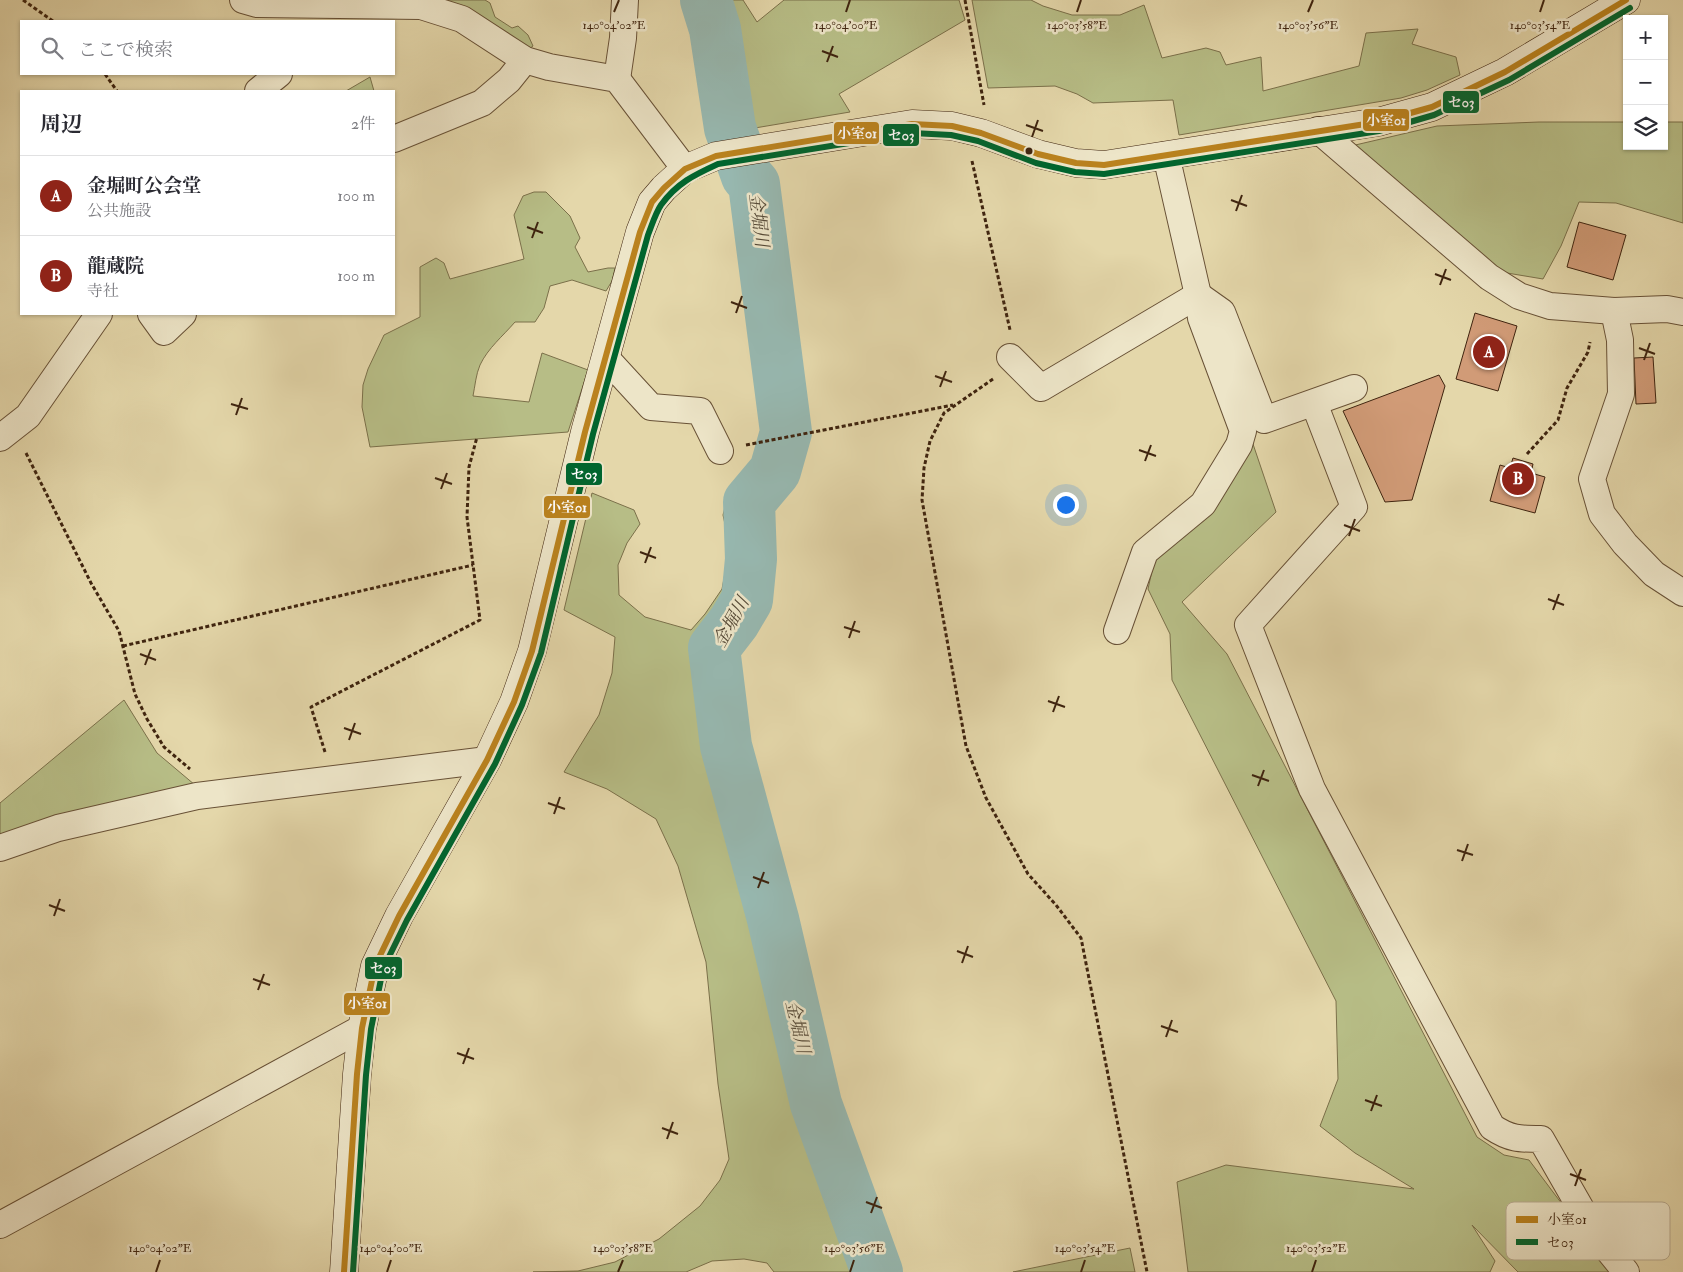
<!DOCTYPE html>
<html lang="ja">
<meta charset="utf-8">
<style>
body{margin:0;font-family:"IM FELL Double Pica","Noto Serif JP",serif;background:#f7f7f7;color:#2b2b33}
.controls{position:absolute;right:15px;top:15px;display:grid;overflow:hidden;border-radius:0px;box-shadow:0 1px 4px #0004}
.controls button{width:45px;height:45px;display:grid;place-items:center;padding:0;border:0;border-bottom:1px solid #e1e1e2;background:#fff;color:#2b2b33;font:25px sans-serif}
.you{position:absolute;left:1065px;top:504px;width:18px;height:18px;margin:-12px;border:4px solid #fff;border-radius:50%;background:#1a73e8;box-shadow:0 0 0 8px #1a73e833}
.badge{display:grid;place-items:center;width:32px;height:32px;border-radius:50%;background:#8f2418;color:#fff;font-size:16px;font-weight:700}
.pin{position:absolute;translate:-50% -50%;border:2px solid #fff;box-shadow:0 1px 5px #0006}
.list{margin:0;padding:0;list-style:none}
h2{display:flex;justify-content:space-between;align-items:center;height:65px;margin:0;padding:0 20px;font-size:21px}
h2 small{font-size:16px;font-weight:400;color:#7c7c81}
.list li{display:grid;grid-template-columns:32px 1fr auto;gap:15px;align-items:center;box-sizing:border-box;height:80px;padding:0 20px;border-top:1px solid #e1e1e2}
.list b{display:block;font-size:19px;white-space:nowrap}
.list p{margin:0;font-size:16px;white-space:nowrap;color:#7c7c81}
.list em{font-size:16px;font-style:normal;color:#7c7c81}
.icon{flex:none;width:28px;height:28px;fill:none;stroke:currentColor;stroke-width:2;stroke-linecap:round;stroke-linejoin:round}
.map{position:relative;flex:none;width:1683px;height:1272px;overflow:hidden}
.search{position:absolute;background:#fff;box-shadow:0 1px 4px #0004;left:20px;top:20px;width:375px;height:55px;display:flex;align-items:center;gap:12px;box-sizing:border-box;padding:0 18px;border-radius:0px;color:#7c7c81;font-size:19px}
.panel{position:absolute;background:#fff;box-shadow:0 1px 4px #0004;left:20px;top:90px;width:375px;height:225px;border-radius:0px}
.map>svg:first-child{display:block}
.green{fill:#b7bd86;stroke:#7b704a}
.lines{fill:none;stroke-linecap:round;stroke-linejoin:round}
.river{stroke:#97b8b0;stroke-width:52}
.building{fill:#d19b77;stroke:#3f240f}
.street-casing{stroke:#685136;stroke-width:28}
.secondary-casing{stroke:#3f240f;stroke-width:29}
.path{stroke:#3f240f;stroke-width:3;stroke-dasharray:4 2.5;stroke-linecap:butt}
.street{stroke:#ede5c8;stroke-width:26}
.secondary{stroke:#ede5c8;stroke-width:28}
.bus-1-casing{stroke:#ede5c8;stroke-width:10}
.bus-2-casing{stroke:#ede5c8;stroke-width:10}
.bus-1{stroke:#ba821e;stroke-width:6}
.bus-2{stroke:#00652e;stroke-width:6}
.ticks{fill:none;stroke:#3f240f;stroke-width:2}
.bus-dot{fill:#3f240f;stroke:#ede5c8;stroke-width:2}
.labels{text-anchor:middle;stroke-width:5;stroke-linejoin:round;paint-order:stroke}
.water-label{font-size:18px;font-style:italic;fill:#554937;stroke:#ede5c8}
.key{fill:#ede5c8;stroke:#b9ab90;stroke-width:1}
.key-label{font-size:14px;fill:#3f240f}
.ticks-label{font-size:12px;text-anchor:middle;fill:#3f240f;stroke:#ede5c8;stroke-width:5;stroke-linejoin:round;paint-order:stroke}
.line-badge{stroke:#ede5c8;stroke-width:2}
.badge-label{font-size:14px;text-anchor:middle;font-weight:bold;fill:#fff}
</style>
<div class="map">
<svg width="1683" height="1272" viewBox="0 0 1683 1272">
<rect width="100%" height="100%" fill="#e4d7aa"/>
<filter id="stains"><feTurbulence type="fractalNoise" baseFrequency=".004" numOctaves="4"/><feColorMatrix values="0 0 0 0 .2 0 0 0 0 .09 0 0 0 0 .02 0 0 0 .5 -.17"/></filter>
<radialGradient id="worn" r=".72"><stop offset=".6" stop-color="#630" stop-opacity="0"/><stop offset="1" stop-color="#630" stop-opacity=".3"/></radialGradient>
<g class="green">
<polygon points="431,0 485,0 490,3 495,17 512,28 518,26 528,35 533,46 529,49"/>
<polygon points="713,0 743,0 757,22 784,0 959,0 965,20 839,94 850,112 749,129 731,91 724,30"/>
<polygon points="972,0 1031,0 1043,6 1072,15 1120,15 1144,5 1162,58 1206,48 1220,52 1226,65 1261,57 1263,91 1359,66 1366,33 1418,29 1412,44 1456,57 1460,75 1427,90 1401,98 1179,135 1173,100 1093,103 1077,94 1055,86 988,88"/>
<polygon points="370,77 374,91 346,91"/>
<polygon points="1539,122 1627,122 1627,146 1664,146 1664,122 1683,122 1683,223 1616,203 1579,202 1561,246 1543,279 1489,270 1351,146 1437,126"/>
<path d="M534,192H546L570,216L580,238L575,247L588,272L608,268H615L612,281L606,291L572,280L550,286L544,308L535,322H515C503,336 488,348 480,365C476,374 475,386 473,396L529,402L542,353L588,370L568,432L370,447L362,407L363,385L368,369L384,335L420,317V267L436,258L444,263L450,279L524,259L514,215L523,196Z"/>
<polygon points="1253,444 1276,512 1182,602 1227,654 1477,1137 1504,1155 1529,1160 1613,1272 1518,1272 1472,1225 1495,1261 1490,1272 1188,1272 1177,1182 1226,1165 1414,1189 1355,1153 1320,1126 1338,1079 1336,1001 1172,680 1170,634 1148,589 1155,557 1206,511"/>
<polygon points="592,493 634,510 640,524 627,543 618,565 619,595 645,617 691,630 705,614 722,589 730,547 723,515 728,495 738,495 744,501 742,596 705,650 718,751 766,922 806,1109 868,1272 774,1272 767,1263 744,1259 712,1261 686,1272 533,1272 578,1271 615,1262 659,1239 700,1206 720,1180 729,1159 718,1084 706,962 678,866 656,819 607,789 564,772 599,715 612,673 615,637 564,610"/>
<polygon points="124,700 157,753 195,785 0,839 0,803"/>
<polygon points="1130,1248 1135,1272 1013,1272"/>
</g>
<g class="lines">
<polyline class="river" points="706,0 715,29 730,128 747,176 754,184 786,432 775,471 749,502 751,559 747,600 734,622 714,648 726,746 773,919 816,1104 877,1272"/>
</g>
<g class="building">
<polygon points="1579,222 1626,235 1613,280 1567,267"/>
<polygon points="1475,313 1517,326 1498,391 1456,379"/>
<polygon points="1653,357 1656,403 1636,404 1634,358"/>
<polygon points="1439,375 1445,386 1412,500 1385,502 1343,411"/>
<polygon points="1513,458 1533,464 1531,473 1545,477 1535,513 1490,501 1500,465 1510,468"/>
</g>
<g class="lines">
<defs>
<g id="street">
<polyline points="243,0 257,4 421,6 462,19 525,60 549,67 617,79 685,169"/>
<polyline points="617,79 623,38 625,0"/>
<polyline points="258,91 279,74"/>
<polyline points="1318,130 1489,277 1519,296 1550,306 1614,311 1667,309 1683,312"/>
<polyline points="394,139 482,103 509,80 525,60"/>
<polyline points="1614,311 1620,340 1621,394 1592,479 1602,514 1625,544 1654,574 1683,593"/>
<polyline points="151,314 164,332 183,314"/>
<polyline points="1010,357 1041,388 1198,295 1222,312 1264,420 1354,388"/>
<polyline points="606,358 651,407 700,411 720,451"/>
<path d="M1314,403L1354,507L1248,625L1312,789L1492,1127C1510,1139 1519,1139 1541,1139L1596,1235L1626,1272"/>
<polyline points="0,438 28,416 99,314"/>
<polyline points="1117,631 1145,552 1203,504 1239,445 1243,431 1201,318 1198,295 1166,155"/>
<polyline points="0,848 58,828 197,796 487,760"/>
<polyline points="0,1225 362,1028"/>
</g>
<polyline id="secondary" points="344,1272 357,1074 362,1028 375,966 399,916 487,760 514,702 532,651 585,432 640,232 652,202 664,188 685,169 716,156 912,124 952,126 981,133 1038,154 1076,163 1104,165 1378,122 1432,107 1505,72 1626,0"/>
</defs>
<use href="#street" class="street-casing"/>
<use href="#secondary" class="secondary-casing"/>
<g class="path">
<polyline points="23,0 53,21"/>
<polyline points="965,0 984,105"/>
<polyline points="105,74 117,91"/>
<polyline points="972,161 1010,330"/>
<polyline points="993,379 944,413 930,441 924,468 922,500 966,746 986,798 1028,874 1056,905 1081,938 1147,1272"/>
<polyline points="746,445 953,405"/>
<polyline points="26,453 91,583 119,631 135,694 147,719 164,747 190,769"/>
<polyline points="1527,454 1558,420 1567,388 1588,352 1590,342"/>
<polyline points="123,646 473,565"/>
<polyline points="325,752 311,707 480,620 467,517 469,467 477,437"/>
</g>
<use href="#street" class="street"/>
<use href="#secondary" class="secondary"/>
<defs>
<polyline id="bus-1" points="344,1272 357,1074 362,1028 375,966 399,916 487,760 514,702 532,651 585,432 640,232 652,202 664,188 685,169 716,156 912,124 952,126 981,133 1038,154 1076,163 1104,165 1378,122 1432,107 1505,72 1626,0"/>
<path id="bus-2" d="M353,1272L366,1075L371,1029L383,969L407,920L495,764L522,705L541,653L593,434L648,235C652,225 655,214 661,205C677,183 694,175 718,164L912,133L951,135L978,141L1036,163L1075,172L1104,174L1379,131L1434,115L1509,80L1630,8"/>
</defs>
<use href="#bus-1" class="bus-1-casing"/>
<use href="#bus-2" class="bus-2-casing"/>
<use href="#bus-1" class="bus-1"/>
<use href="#bus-2" class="bus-2"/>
</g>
<path class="ticks" d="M614,12L619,0M846,12L850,0M1077,12L1081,0M1308,12L1313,0M1540,12L1544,0M822,51L838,57M827,62L833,46M1026,125L1043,131M1032,137L1038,120M1231,200L1247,206M1236,211L1242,195M527,227L543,233M532,238L538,222M1435,274L1451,280M1440,285L1446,269M731,302L747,308M736,313L742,296M1639,348L1655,354M1644,360L1650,343M935,376L952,382M940,387L946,371M231,404L248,409M236,415L242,398M1139,450L1156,456M1145,461L1151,445M435,478L452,484M441,489L447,473M1344,525L1360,531M1349,536L1355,519M640,552L656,558M645,563L651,547M1548,599L1564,605M1553,610L1559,594M844,627L860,632M849,638L855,621M140,654L156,660M145,665L151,649M1048,701L1065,707M1053,712L1059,696M344,728L361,734M349,740L355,723M1252,775L1269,781M1258,786L1264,770M548,803L565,809M554,814L560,797M1457,850L1473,855M1462,861L1468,844M753,877L769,883M758,888L764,872M49,905L65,911M54,916L60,899M957,951L973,957M962,963L968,946M253,979L270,985M258,990L264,974M1161,1026L1178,1032M1166,1037L1172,1020M457,1053L474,1059M463,1064L469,1048M1365,1100L1382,1106M1371,1111L1377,1095M662,1128L678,1134M667,1139L673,1122M1570,1174L1586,1180M1575,1186L1581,1169M866,1202L882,1208M871,1213L877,1197M156,1272L160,1260M387,1272L391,1260M618,1272L623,1260M850,1272L854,1260M1081,1272L1085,1260M1312,1272L1316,1260"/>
<circle class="bus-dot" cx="1029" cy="151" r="4.5"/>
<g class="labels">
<g class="water-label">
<text transform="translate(759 220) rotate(83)" y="6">金堀川</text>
<text transform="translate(731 622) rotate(-61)" y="6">金堀川</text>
<text transform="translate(798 1027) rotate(77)" y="6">金堀川</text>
</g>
</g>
<rect x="1506" y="1202" width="164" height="58" rx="8" class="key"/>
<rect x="1516" y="1216" width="22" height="7" fill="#ba821e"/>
<rect x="1516" y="1239" width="22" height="6" fill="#00652e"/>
<g class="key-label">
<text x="1547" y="1224">小室01</text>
<text x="1547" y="1247">セ03</text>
</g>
<g class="ticks-label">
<text x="614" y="29">140°04'02"E</text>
<text x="846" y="29">140°04'00"E</text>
<text x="1077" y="29">140°03'58"E</text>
<text x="1308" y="29">140°03'56"E</text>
<text x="1540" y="29">140°03'54"E</text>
<text x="160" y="1252">140°04'02"E</text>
<text x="391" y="1252">140°04'00"E</text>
<text x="623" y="1252">140°03'58"E</text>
<text x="854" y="1252">140°03'56"E</text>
<text x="1085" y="1252">140°03'54"E</text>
<text x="1316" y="1252">140°03'52"E</text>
</g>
<g class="line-badge">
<rect x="1442" y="90" width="38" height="24" rx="5" fill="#00652e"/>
<rect x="1362" y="108" width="48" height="24" rx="5" fill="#ba821e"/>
<rect x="833" y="121" width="47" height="24" rx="5" fill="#ba821e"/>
<rect x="882" y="123" width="38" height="24" rx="5" fill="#00652e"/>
<rect x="565" y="462" width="38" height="24" rx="5" fill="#00652e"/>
<rect x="543" y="495" width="48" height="24" rx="5" fill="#ba821e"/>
<rect x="364" y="956" width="39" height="24" rx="5" fill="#00652e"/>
<rect x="343" y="992" width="48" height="24" rx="5" fill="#ba821e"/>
</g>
<g class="badge-label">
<text x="1461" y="107">セ03</text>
<text x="1386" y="125">小室01</text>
<text x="857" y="138">小室01</text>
<text x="901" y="140">セ03</text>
<text x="584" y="479">セ03</text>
<text x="567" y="512">小室01</text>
<text x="383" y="973">セ03</text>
<text x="367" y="1008">小室01</text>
</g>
<rect width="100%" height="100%" filter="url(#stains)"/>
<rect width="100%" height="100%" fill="url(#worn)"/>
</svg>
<div class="controls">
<button>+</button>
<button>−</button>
<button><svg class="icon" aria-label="layers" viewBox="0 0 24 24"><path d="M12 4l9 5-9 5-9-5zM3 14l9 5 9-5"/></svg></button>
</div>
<div class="you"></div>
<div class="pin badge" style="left:1489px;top:352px">A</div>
<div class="pin badge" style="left:1518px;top:479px">B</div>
<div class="search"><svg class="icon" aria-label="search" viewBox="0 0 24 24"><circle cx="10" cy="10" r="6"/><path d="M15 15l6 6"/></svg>ここで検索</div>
<section class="panel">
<h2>周辺<small>2件</small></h2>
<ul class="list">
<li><span class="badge">A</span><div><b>金堀町公会堂</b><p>公共施設</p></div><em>100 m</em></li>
<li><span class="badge">B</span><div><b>龍蔵院</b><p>寺社</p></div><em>100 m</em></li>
</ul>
</section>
</div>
